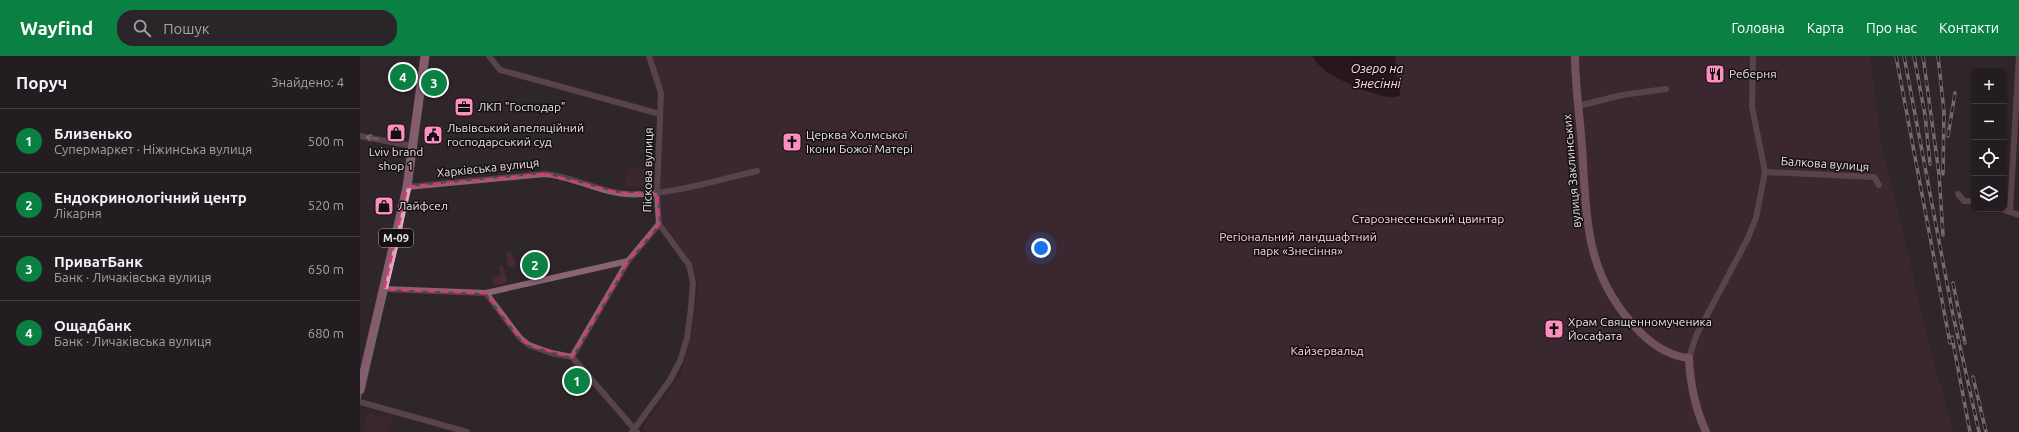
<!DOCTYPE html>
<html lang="uk">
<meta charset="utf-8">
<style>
body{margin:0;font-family:Ubuntu,sans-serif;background:#2b2529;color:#f1f3f6}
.controls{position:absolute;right:12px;top:12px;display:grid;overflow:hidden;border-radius:8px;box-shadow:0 1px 3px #0004}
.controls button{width:36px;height:36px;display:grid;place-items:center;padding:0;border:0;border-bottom:1px solid #403a3e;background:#231c20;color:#f1f3f6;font:20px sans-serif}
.you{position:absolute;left:681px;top:192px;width:14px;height:14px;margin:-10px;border:3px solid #fff;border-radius:50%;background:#1a73e8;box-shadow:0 0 0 6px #1a73e833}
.badge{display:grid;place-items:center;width:26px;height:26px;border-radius:50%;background:#0b8043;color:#fff;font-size:13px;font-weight:700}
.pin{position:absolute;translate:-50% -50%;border:2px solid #fff;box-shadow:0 1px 4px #0006}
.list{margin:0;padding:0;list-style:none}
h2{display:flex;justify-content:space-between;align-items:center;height:52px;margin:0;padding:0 16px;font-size:17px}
h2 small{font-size:13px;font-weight:400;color:#a3a1a5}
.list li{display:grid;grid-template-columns:26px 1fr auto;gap:12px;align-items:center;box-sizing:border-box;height:64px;padding:0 16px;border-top:1px solid #403a3e}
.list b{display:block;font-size:15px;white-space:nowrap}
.list p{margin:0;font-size:13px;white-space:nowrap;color:#a3a1a5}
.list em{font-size:13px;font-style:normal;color:#a3a1a5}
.icon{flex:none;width:22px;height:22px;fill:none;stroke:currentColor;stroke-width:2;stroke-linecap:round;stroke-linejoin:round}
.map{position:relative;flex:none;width:1659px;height:376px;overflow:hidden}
header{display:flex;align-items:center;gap:24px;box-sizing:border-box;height:56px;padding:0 20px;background:#0b8043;color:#fff}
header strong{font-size:19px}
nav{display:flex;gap:22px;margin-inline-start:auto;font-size:14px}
.search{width:280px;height:36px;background:#2b2529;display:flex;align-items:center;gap:10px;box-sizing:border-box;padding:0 14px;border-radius:16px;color:#a3a1a5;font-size:15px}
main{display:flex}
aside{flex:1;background:#231c20}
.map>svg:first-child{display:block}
.green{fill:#492937}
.water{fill:#200311}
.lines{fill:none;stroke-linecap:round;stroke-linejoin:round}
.street{stroke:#896473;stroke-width:6}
.secondary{stroke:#c0859d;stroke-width:8}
.primary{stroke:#ea9ebe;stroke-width:9}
.tram{stroke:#c4bdc0;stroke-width:1}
.rail-casing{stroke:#c4bdc0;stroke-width:3.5}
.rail{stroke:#151012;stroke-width:2;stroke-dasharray:6;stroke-linecap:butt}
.oneway{stroke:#c8b7be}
.marked{fill:none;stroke:#ca4177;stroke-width:3;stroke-dasharray:8 5;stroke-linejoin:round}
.labels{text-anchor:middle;stroke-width:3;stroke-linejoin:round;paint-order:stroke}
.shield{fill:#151012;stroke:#aaa4a6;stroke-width:1}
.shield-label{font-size:11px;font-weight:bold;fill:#eae3e6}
.poi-label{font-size:12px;fill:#eae3e6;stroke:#151012;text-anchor:start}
.street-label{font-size:12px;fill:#eae3e6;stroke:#151012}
.park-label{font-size:12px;fill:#fed3e4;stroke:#151012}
.water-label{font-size:13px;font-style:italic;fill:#fed3e4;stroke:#151012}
</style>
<header>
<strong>Wayfind</strong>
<div class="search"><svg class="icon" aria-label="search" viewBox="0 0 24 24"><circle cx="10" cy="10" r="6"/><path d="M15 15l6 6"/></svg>Пошук</div>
<nav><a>Головна</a><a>Карта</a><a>Про нас</a><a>Контакти</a></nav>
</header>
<main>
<aside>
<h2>Поруч<small>Знайдено: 4</small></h2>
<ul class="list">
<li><span class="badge">1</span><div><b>Близенько</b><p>Супермаркет · Ніжинська вулиця</p></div><em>500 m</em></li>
<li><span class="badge">2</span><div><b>Ендокринологічний центр</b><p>Лікарня</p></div><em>520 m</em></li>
<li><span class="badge">3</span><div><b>ПриватБанк</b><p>Банк · Личаківська вулиця</p></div><em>650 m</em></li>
<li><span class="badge">4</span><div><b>Ощадбанк</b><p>Банк · Личаківська вулиця</p></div><em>680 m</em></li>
</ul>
</aside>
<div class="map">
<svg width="1659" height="376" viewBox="0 0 1659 376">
<rect width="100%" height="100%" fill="#2f262a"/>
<g class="green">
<polygon points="286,0 1510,0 1521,85 1569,287 1593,376 287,376 283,371 321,319 334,263 338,234 334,212 302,165 300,93 304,35 296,24"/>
<polygon points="269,112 293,114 292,131 265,130"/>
<polygon points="148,196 151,196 156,207 152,212 148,210 146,198"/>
<polygon points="143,209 147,224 146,227 134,230 132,221 141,219 139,210"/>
<polygon points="11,357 21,361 31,357 33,362 27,376 4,376 6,360"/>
</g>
<path class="water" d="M952,0H1036C1033,13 1040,26 1040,39C1030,48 987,27 975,21C967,17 956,8 952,0Z"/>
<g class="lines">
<g class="street">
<polyline points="129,0 140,14 300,58"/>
<polyline points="1218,50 1262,39 1306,33"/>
<polyline points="0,80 52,90"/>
<polyline points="1405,116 1514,121 1519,129"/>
<path d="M47,131L185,118C210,120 233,133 258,137C293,144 361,123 397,115"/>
<polyline points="1598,138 1604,145 1614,145"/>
<polyline points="1641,153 1659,159"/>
<polyline points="1650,156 1659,0"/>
<polyline points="24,233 126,237 268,205"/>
<polyline points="126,237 160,282 169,289 191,297 212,301 277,376"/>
<polyline points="212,301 268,205 299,168 297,137 301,37 289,0"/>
<polyline points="1329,302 1336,280 1387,184 1396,162 1405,116 1392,51 1393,0"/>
<polyline points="0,346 107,376"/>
<polyline points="272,376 310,324 320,305 327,282 331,252 333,227 329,209 299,168"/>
</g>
<path class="secondary" d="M1215,0C1215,30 1220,60 1222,91C1227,163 1224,220 1280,276C1294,290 1309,300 1329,302C1330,327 1336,354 1346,376"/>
<polyline class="primary" points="0,334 47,131 65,0"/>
<polyline class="tram" points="0,343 41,177 49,131 67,0"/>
<defs>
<g id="rail">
<polyline points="1536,0 1590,287"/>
<polyline points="1544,0 1593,259 1619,376"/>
<polyline points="1554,0 1565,59 1570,108"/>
<polyline points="1563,0 1579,118 1583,179"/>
<polyline points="1578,0 1584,56 1583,118"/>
<polyline points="1588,80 1595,37"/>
<polyline points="1593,227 1605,287"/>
<polyline points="1592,281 1610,376"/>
<polyline points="1613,321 1626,376"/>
</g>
</defs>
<use href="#rail" class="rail-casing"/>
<use href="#rail" class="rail"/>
</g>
<defs><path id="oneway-shaft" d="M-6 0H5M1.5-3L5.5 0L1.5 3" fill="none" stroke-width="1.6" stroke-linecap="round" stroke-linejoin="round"/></defs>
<use class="oneway" href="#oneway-shaft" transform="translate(12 82) rotate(-169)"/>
<path d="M0 0H1659V376H0ZM185,118L258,137H297L299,168L268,205L212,301L169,289L160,282L126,237L24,233L47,131Z" fill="#2f262a" fill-opacity=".55" fill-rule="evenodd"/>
<path class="marked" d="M185,118L258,137H297L299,168L268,205L212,301L169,289L160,282L126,237L24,233L47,131Z"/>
<defs>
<symbol id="restaurant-square" viewBox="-11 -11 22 22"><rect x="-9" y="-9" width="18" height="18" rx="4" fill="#fd8ebf" stroke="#151012"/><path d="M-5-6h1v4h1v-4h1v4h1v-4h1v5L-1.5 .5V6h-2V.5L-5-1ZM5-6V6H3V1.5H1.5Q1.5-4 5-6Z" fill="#111"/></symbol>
<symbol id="office-square" viewBox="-11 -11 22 22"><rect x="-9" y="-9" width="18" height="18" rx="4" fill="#fd8ebf" stroke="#151012"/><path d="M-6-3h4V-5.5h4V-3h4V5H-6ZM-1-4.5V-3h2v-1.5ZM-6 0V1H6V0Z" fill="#111"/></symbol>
<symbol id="shop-square" viewBox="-11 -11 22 22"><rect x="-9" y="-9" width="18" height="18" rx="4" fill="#fd8ebf" stroke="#151012"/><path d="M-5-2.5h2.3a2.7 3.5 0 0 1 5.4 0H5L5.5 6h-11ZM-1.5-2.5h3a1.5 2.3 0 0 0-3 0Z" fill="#111"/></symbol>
<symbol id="civic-square" viewBox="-11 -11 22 22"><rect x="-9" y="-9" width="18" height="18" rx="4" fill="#fd8ebf" stroke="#151012"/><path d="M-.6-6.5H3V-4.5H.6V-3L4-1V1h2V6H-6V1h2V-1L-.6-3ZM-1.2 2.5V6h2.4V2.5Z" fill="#111"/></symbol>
<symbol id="church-square" viewBox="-11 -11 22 22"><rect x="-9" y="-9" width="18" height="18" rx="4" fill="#fd8ebf" stroke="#151012"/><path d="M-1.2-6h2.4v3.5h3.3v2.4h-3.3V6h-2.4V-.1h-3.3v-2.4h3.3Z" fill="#111"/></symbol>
</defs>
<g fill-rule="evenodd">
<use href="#restaurant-square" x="1344" y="7" width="22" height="22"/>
<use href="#office-square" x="93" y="40" width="22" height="22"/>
<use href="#shop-square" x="25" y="66" width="22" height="22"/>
<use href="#civic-square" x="62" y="68" width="22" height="22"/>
<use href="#church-square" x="421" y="75" width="22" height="22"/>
<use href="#shop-square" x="13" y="139" width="22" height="22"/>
<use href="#church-square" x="1183" y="262" width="22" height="22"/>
</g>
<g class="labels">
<rect class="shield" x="19" y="173" width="34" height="18" rx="3"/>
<g class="shield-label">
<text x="36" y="186">М-09</text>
</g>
<g class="poi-label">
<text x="1369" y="22">Реберня</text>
<text x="118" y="55">ЛКП "Господар"</text>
<text x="87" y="76">Львівський апеляційний<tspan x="87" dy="14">господарський суд</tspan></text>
<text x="446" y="83">Церква Холмської<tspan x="446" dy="14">Ікони Божої Матері</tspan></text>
<text x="36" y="100" text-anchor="middle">Lviv brand<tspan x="36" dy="14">shop 1</tspan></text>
<text x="38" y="154">Лайфсел</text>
<text x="1208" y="270">Храм Священномученика<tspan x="1208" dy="14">Йосафата</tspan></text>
</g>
<g class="street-label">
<text transform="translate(1465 108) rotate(4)" y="4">Балкова вулиця</text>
<text transform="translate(128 112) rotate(-6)" y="4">Харківська вулиця</text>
<text transform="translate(288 114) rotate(-89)" y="4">Піскова вулиця</text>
<text transform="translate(1212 115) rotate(-95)" y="4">вулиця Заклинських</text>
</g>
<g class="park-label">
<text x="1068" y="167">Старознесенський цвинтар</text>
<text x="938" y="185">Регіональний ландшафтний<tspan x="938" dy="14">парк «Знесіння»</tspan></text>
<text x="967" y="299">Кайзервальд</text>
</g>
<g class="water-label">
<text x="1017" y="17">Озеро на<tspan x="1017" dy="15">Знесінні</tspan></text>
</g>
</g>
</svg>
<div class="controls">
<button>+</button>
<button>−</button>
<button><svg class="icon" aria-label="locate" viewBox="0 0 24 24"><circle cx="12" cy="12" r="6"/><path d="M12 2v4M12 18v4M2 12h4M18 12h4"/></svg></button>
<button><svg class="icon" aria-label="layers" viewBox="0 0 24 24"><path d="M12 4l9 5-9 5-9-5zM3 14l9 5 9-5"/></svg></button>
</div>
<div class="you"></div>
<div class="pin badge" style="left:217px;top:325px">1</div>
<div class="pin badge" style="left:175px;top:209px">2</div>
<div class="pin badge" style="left:74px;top:27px">3</div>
<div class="pin badge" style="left:43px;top:21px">4</div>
</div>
</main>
